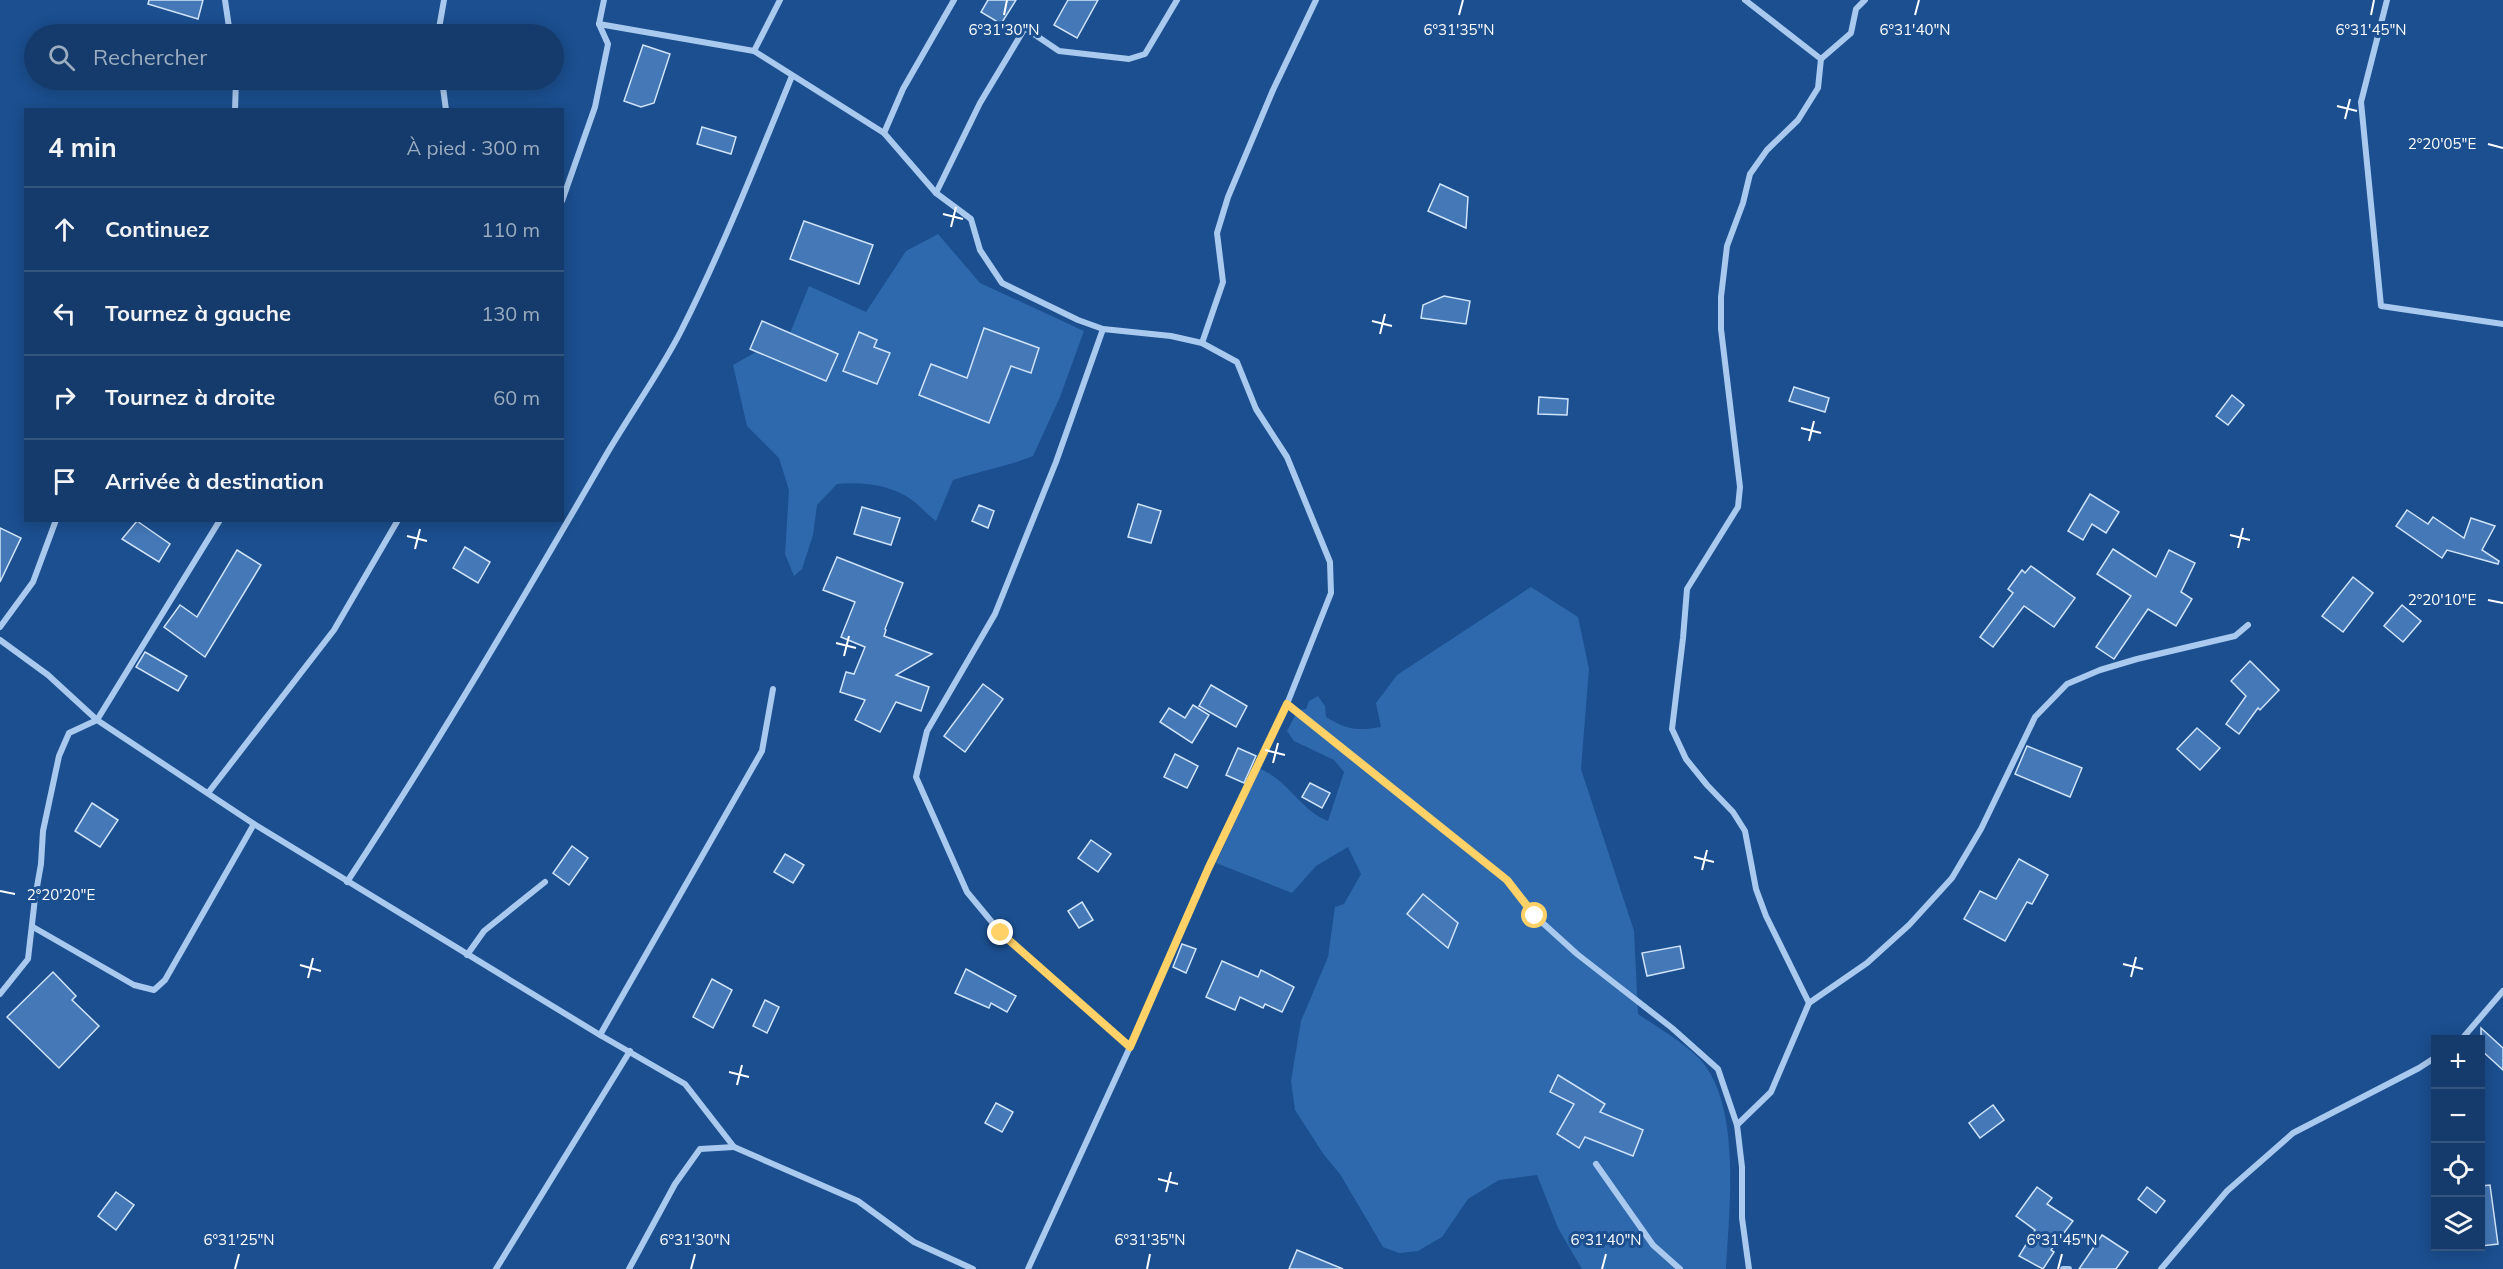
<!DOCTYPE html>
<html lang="fr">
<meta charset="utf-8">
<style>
body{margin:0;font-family:Mulish,sans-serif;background:#214673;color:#f1f3f6}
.controls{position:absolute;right:18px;bottom:18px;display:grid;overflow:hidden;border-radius:0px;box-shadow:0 3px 15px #0003}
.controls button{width:54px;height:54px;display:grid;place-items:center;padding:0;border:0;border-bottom:2px solid #33557e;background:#143b6b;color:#f1f3f6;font:30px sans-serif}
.stop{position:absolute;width:18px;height:18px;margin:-14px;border:4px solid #ffd166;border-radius:50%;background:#fff}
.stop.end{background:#ffd166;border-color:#fff;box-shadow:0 2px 6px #0008}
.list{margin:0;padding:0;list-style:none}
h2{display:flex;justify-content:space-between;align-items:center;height:78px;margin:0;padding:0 24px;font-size:26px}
h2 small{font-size:20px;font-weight:400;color:#9dadc1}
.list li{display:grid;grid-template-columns:39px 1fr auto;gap:18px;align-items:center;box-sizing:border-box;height:84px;padding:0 24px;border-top:2px solid #33557e}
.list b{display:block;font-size:22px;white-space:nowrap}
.list em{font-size:20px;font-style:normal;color:#9dadc1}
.icon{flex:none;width:33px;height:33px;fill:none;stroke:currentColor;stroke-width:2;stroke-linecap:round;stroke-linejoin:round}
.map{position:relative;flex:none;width:2503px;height:1269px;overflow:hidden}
.search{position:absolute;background:#143b6b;box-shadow:0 3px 15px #0003;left:24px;top:24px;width:540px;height:66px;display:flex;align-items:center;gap:15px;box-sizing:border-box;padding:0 21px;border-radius:33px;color:#9dadc1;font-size:22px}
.panel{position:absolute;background:#143b6b;box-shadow:0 3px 15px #0003;left:24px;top:108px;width:540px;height:414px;border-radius:0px}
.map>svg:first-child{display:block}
.green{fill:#2e69ad}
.building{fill:#4478b7;stroke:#cfe3fa;stroke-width:1.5}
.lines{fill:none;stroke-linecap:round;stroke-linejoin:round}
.street{stroke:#a9c9ee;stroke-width:6}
.route{stroke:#ffd166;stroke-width:8}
.ticks{fill:none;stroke:#fff;stroke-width:2}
.ticks-label{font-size:15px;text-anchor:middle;fill:#fff;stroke:#1b4f8f;stroke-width:6;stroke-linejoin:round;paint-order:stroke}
</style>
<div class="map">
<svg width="2503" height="1269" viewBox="0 0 2503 1269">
<rect width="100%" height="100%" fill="#1b4f8f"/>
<g class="green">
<path d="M938,234L980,283L1084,331L1060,397L1033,456C1007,467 980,471 953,480L936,521C926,514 917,502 906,496C884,484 861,482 837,484L817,505L813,535L802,569L794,576L785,554L789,490L779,458L747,426L733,365L790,333L809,286L866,312L906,251Z"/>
<path d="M1531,587L1578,617L1589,669L1581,769L1634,931L1638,1014C1657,1027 1690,1046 1704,1064C1741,1113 1729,1210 1726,1269H1582L1558,1228L1537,1175L1499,1180L1468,1199L1442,1237L1418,1251L1399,1253L1383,1247L1340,1174L1324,1155L1295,1110L1291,1081L1301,1021L1328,957L1335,907L1344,904L1361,874L1348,847L1316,866L1292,893L1216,863L1260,769C1288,780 1301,811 1328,821L1344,772L1334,760L1294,741L1287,731L1298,710L1306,709L1309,701L1318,696L1325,706L1326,717C1347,730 1358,731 1381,727L1376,703L1397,675Z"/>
</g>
<g class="building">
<polygon points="149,0 203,0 198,19 148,4"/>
<polygon points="988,0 1016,0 1001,24 981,12"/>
<polygon points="1068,0 1098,0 1077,38 1054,25"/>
<polygon points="643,45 670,54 654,103 641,107 624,101"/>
<polygon points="702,127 736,137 731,154 697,144"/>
<polygon points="1440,184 1468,197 1466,228 1428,211"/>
<polygon points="804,221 873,245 859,284 790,259"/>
<polygon points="1444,296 1470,301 1466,324 1421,318 1423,305"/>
<polygon points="762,321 838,354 826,381 750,349"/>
<polygon points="984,328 1039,348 1031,373 1011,366 989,423 919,395 931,364 967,378"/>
<polygon points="859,332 877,340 874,347 890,353 877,384 843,371"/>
<polygon points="1794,387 1829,398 1825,412 1789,401"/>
<polygon points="2232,395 2244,405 2228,425 2216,416"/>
<polygon points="1539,397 1568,399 1567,415 1538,414"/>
<polygon points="2090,494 2119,512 2106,533 2092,524 2083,540 2068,531"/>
<polygon points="1138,504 1161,511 1151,543 1128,537"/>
<polygon points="979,505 994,511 988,528 972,521"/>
<polygon points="862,507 900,518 891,545 854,534"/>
<polygon points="2407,510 2428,524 2433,517 2464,538 2471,518 2495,526 2482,550 2499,561 2498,564 2447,550 2442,558 2396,526"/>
<polygon points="137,521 170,544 159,562 122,539"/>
<polygon points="0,528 21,538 0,582"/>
<polygon points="465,547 490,562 478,583 453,568"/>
<polygon points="2113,549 2156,577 2169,550 2195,563 2181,592 2192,599 2176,626 2148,609 2114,659 2096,647 2131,596 2097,574"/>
<polygon points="237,550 261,565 205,657 164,627 180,605 197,617"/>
<polygon points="837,557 903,583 885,629 886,630 884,636 932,654 896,675 929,687 921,711 896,702 880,732 855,720 865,700 840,692 846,672 854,674 865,647 841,637 855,602 823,590"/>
<polygon points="2031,566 2075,598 2054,627 2024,606 1993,647 1980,637 2013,593 2008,589 2022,570 2025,573"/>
<polygon points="2353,577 2373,593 2343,632 2322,616"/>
<polygon points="2402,605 2421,621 2403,642 2384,626"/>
<polygon points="145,652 187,676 178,691 136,667"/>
<polygon points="2250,661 2279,690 2260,710 2258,708 2239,734 2226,724 2246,696 2231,681"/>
<polygon points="983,684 1003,699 965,752 944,736"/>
<polygon points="1211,685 1247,706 1236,727 1199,706"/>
<polygon points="1193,705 1209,715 1192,743 1160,722 1169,708 1185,718"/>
<polygon points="2197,728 2220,748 2200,770 2177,749"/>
<polygon points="2027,746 2082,768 2070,797 2015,774"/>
<polygon points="1238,748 1256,756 1244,783 1226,775"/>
<polygon points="1175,754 1198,766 1187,788 1164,777"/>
<polygon points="1310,783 1330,793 1322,808 1302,797"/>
<polygon points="92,803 118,820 100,847 75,831"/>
<polygon points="1091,840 1111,854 1098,872 1078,858"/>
<polygon points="572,846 588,858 569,885 553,873"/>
<polygon points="785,854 804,865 793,883 774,872"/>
<polygon points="2019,859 2048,875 2032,904 2027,902 2005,941 1964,919 1980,891 1996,899"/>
<polygon points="1423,894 1458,923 1448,948 1407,914"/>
<polygon points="1082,902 1093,920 1079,928 1068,911"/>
<polygon points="1182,944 1196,949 1186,973 1173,967"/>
<polygon points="1680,946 1684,968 1647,976 1642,953"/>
<polygon points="1222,961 1258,977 1261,970 1294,987 1282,1012 1265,1004 1263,1008 1240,997 1235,1010 1206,997"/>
<polygon points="966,969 1016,996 1007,1012 991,1003 989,1008 955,993"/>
<polygon points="53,972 76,996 72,1000 99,1026 59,1068 7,1017"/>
<polygon points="712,979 732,990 713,1028 693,1017"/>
<polygon points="765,1000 779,1007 767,1033 753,1026"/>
<polygon points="2481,1028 2503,1048 2503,1070 2481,1050"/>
<polygon points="1558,1075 1605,1104 1600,1112 1643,1130 1633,1156 1585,1137 1579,1148 1557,1134 1574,1104 1550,1092"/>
<polygon points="996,1103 1013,1112 1002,1132 985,1123"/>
<polygon points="1993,1105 2004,1120 1980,1138 1969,1123"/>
<polygon points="2490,1185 2498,1244 2481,1246 2481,1186"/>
<polygon points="2037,1187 2052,1198 2047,1204 2073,1221 2051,1250 2054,1252 2043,1269 2019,1256 2035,1230 2016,1216"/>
<polygon points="2147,1187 2165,1201 2156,1213 2138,1199"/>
<polygon points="116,1192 134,1205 116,1230 98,1216"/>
<polygon points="2102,1235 2128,1252 2116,1269 2079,1269"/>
<polygon points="1297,1250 1343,1269 1289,1269"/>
</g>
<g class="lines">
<g class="street">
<polyline points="225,0 230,34"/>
<polyline points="780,0 754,51 884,133 936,193 971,219 980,250 1002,283 1078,320 1103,329 1171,336 1202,343 1237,362 1256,409 1287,457 1330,562 1331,593 1287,704 1208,869 1130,1047 1028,1269"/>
<polyline points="1745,0 1821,59"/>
<polyline points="2387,0 2361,102 2381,306 2503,324"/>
<polyline points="599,24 604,0"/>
<polyline points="438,34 444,0"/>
<polyline points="442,80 446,110"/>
<polyline points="235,110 236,80"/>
<polyline points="884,133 903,89 954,0"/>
<polyline points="936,193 980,103 1025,28 1059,51 1129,59 1145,54 1177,0"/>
<polyline points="562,201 595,107 608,44 599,24 754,51"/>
<polyline points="1103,329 1056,462 995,614 927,731 916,777 967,892 1001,933 1130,1047"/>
<polyline points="1202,343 1223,282 1217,233 1228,197 1273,90 1316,0"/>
<polyline points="0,627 33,582 56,520"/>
<polyline points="0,640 48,675 97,720 254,824 600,1035 685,1084 734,1147 858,1201 914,1242 973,1269"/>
<polyline points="1287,704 1507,880 1535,916 1577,954 1672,1028 1718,1069 1737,1125 1742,1167 1742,1218 1749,1269"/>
<polyline points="208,793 334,630 398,520"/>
<path d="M347,882C437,745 520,604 602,462C627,418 658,376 681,331C723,248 757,161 792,76"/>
<polyline points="33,927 134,985 154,990 165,980 254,824"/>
<polyline points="467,955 484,931 545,882"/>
<polyline points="0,994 28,959 35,898 41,864 43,831 59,756 69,733 97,720 220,520"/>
<polyline points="1809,1003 1766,916 1756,889 1745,831 1733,812 1707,785 1686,759 1672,729 1683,638 1687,589 1738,507 1740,487 1721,329 1721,297 1727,246 1743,203 1750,174 1767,150 1798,120 1818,88 1821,59 1851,33 1856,9 1865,0"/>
<polyline points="600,1035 762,751 773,689"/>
<polyline points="2461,1040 2503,991"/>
<polyline points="1737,1125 1771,1092 1809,1003 1867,963 1909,925 1952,878 1981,829 2035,717 2067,684 2100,670 2137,659 2235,636 2248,625"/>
<polyline points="1596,1164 1653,1245 1680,1269"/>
<polyline points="496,1269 630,1051"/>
<polyline points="629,1269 675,1184 700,1149 734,1147"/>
<polyline points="2063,1269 2069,1269"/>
<polyline points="2161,1269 2227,1191 2293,1133 2419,1068 2436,1057"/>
</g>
</g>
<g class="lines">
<polyline class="route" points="1001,933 1130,1047 1208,869 1287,704 1507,880 1535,916"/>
</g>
<path class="ticks" d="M1004,15L1007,0M1459,15L1463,0M1915,15L1919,0M2371,15L2374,0M2337,106L2357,111M2345,119L2350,99M2488,144L2503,148M943,214L963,219M951,227L956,207M1372,321L1392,326M1380,334L1385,314M1801,428L1821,433M1809,441L1814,421M2230,535L2250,540M407,536L427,541M2238,548L2243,528M415,549L420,529M2488,600L2503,603M836,643L856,648M844,656L849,636M1265,750L1285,755M1273,763L1278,743M1694,857L1714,862M1702,870L1707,850M0,891L15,894M2123,964L2143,969M300,965L321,971M2131,977L2136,957M308,978L313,958M729,1072L749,1077M737,1085L742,1065M1158,1179L1178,1184M1166,1192L1171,1172M235,1269L239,1254M691,1269L695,1254M1147,1269L1150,1254M1602,1269L1606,1254M2058,1269L2062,1254"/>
<g class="ticks-label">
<text x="1004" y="35">6°31'30"N</text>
<text x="1459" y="35">6°31'35"N</text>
<text x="1915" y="35">6°31'40"N</text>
<text x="2371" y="35">6°31'45"N</text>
<text x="2442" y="149">2°20'05"E</text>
<text x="2442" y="605">2°20'10"E</text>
<text x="61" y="900">2°20'20"E</text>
<text x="239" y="1245">6°31'25"N</text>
<text x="695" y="1245">6°31'30"N</text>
<text x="1150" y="1245">6°31'35"N</text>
<text x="1606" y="1245">6°31'40"N</text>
<text x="2062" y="1245">6°31'45"N</text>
</g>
</svg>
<div class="controls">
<button>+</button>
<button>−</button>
<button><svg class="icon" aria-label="locate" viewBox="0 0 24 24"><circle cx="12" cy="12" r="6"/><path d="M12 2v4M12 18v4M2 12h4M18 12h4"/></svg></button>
<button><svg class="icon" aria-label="layers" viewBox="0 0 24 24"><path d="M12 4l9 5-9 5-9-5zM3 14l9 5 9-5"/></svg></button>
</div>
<div class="stop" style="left:1535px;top:916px"></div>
<div class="stop end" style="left:1001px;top:933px"></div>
<div class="search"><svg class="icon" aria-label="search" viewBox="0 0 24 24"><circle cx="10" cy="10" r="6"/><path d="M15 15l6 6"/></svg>Rechercher</div>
<section class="panel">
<h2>4 min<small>À pied · 300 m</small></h2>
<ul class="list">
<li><svg class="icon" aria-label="ahead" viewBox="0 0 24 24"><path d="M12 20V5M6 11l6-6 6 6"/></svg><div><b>Continuez</b></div><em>110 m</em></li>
<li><svg class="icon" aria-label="left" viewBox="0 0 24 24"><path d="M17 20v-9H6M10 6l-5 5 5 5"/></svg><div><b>Tournez à gauche</b></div><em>130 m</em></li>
<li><svg class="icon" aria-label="right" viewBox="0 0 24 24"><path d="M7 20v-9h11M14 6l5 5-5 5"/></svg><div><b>Tournez à droite</b></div><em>60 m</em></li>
<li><svg class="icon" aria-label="arrive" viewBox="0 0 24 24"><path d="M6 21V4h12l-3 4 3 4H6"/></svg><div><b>Arrivée à destination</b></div></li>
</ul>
</section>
</div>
